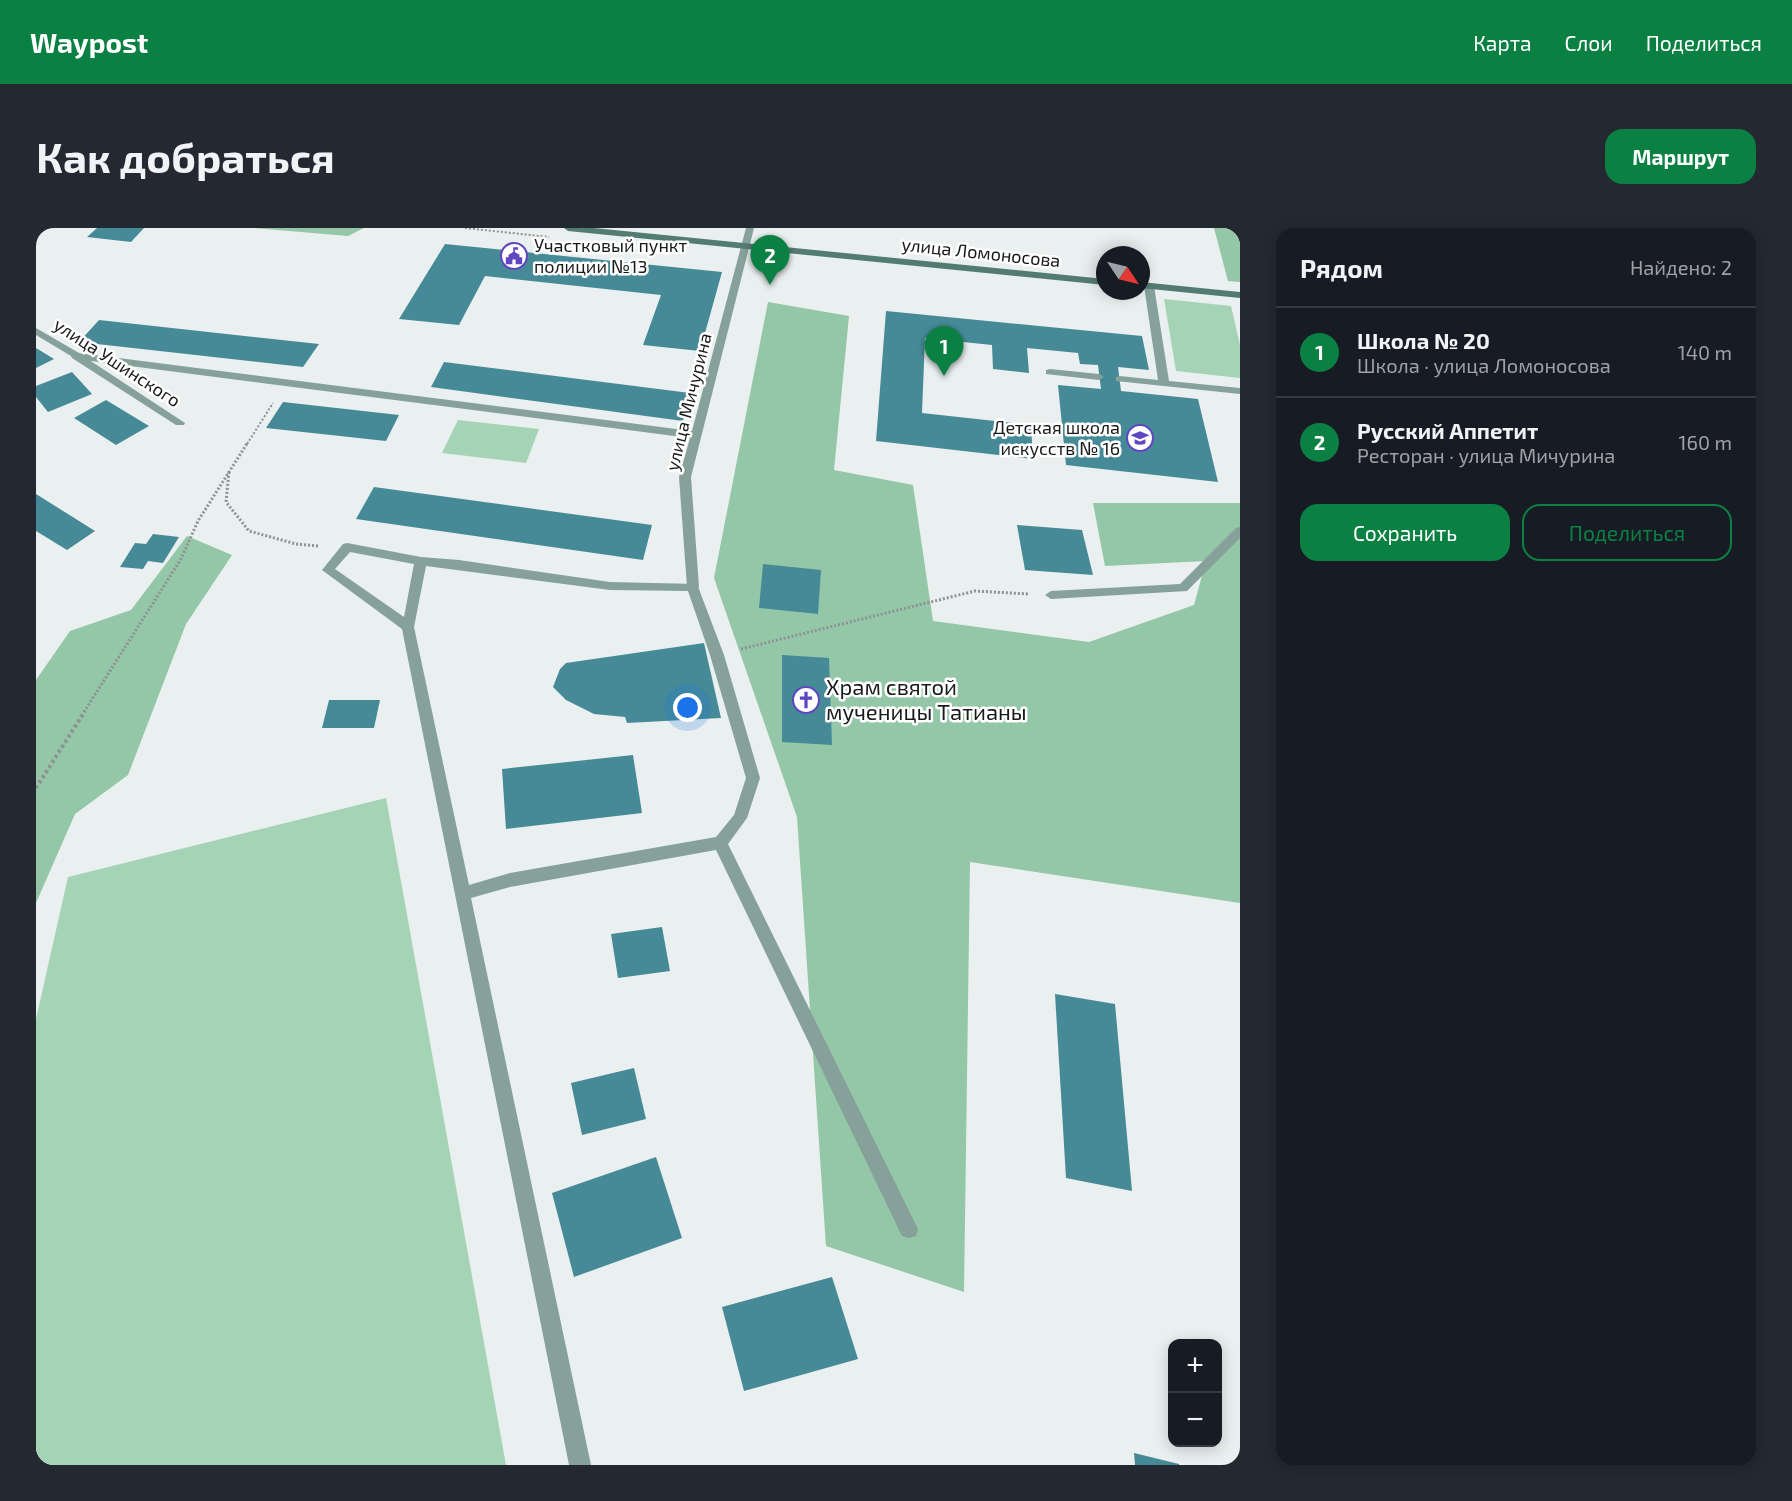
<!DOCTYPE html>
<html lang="ru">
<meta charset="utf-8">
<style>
body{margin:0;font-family:"Exo 2",sans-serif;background:#242831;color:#f1f3f6}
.controls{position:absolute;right:18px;bottom:18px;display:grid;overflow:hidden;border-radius:12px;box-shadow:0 3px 15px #0003}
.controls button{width:54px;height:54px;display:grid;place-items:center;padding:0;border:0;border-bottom:2px solid #363941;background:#171b24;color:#f1f3f6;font:30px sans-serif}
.compass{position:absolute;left:1060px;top:18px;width:54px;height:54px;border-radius:50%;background:#171b24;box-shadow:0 3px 15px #0003;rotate:125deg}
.you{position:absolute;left:652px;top:480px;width:21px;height:21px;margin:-15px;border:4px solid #fff;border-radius:50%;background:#1a73e8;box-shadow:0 0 0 9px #1a73e833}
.badge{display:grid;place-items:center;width:39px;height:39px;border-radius:50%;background:#0b8043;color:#fff;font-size:20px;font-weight:700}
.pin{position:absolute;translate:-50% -50px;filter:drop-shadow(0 2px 3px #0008)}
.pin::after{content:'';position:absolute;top:32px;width:21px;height:18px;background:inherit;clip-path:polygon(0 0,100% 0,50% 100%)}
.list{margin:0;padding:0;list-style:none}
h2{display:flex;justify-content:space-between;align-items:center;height:78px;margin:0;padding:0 24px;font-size:26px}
h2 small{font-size:20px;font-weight:400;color:#9ea1a6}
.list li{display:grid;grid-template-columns:39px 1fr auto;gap:18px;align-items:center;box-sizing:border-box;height:90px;padding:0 24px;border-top:2px solid #363941}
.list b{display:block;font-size:22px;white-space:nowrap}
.list p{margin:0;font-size:20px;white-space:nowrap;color:#9ea1a6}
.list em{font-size:20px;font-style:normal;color:#9ea1a6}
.actions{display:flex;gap:12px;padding:18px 24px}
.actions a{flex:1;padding:14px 0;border:2px solid #0b8043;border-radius:18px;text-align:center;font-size:21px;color:#0b8043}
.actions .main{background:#0b8043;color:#fff}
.map{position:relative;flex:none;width:1204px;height:1237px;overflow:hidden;border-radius:18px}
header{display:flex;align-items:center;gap:36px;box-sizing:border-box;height:84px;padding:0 30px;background:#0b8043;color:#fff}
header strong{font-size:28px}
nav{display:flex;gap:33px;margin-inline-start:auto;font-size:21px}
.intro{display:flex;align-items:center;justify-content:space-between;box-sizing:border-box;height:144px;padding:0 36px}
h1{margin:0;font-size:42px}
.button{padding:15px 27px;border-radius:18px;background:#0b8043;color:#fff;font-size:21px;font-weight:700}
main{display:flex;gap:36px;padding:0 36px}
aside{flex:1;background:#171b24;border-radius:18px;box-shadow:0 3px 15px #0003}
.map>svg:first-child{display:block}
.green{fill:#a5d3b6}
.forest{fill:#93c7a7}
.building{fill:#468a98}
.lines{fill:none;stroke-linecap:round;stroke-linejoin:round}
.path-far2{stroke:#8e9292;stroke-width:2;stroke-dasharray:2 2;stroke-linecap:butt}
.path-far1{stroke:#8e9292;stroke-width:3;stroke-dasharray:2 2;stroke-linecap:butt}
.path{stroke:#8e9292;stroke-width:4;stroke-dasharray:3 3;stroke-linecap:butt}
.service{fill:#86a199;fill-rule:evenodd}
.minor{fill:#86a199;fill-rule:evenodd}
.secondary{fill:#537c71;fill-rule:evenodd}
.labels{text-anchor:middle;stroke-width:5;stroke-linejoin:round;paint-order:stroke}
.far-poi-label{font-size:18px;fill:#191b1b;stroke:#fff;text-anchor:start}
.far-street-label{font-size:18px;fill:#191b1b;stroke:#fff}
.poi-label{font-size:22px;fill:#191b1b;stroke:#fff;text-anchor:start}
</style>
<header>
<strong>Waypost</strong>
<nav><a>Карта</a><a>Слои</a><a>Поделиться</a></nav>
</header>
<div class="intro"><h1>Как добраться</h1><a class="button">Маршрут</a></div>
<main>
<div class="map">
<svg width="1204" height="1237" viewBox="0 0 1204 1237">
<rect width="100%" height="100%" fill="#eaefef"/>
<g class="green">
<polygon points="1128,71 1195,78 1204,117 1204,150 1140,143"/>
<polygon points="422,192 503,201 490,235 406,225"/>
<polygon points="350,570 470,1237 0,1237 0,791 32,649"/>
</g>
<g class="forest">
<polygon points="218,0 328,0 312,8"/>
<polygon points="1178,0 1204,0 1204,54 1192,53"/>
<polygon points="732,74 813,88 798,242 877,257 897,393 1053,414 1158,377 1170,333 1069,338 1057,275 1204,275 1204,675 934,634 928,1064 790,1018 761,589 678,350"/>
<polygon points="151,308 196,327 150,396 92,547 39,586 0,675 0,452 34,403 95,382"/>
</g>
<g class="building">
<polygon points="61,0 108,0 95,14 51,9"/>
<polygon points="409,16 686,44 664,123 607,117 625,67 449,48 423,97 363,91"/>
<polygon points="850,83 1106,108 1113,142 1082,139 1085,163 1162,171 1182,254 1030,237 1022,157 1065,161 1062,137 1044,136 1042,125 991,120 993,145 957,141 956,117 889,110 886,185 995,197 997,231 840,213"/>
<polygon points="63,92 283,116 267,139 43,114"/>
<polygon points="0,120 18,131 0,140"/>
<polygon points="408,134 654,165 647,193 395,159"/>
<polygon points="36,144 56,166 12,184 0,169 0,158"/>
<polygon points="70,172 113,198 80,217 38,190"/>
<polygon points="247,174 363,187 350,213 230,200"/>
<polygon points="338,259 616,297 607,332 320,291"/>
<polygon points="0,266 59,303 31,322 0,303"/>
<polygon points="981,297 1046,302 1057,347 989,342"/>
<polygon points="117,306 143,309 127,335 112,333 107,341 84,339 99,315 110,316"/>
<polygon points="727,336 785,342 782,386 723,380"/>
<polygon points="668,415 685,490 591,495 589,489 558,486 530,472 517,459 524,441 530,435"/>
<polygon points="746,427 793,430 796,517 746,514"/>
<polygon points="293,472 344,472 338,500 286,500"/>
<polygon points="597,527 606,585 470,601 466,541"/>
<polygon points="626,699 634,743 582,750 575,706"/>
<polygon points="1019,766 1079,776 1096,963 1030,950"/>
<polygon points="598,840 610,891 546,907 535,855"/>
<polygon points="620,929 646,1010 538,1049 516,965"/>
<polygon points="796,1049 822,1131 708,1163 686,1079"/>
<polygon points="1098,1225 1143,1236 1143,1237 1099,1237"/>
</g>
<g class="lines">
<g class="path-far2">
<polyline points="429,0 513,9"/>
<polyline points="1201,0 1204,9"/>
<polyline points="211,216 237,175"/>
</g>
<g class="path-far1">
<polyline points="193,244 190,274 213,303 260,316 283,318"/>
<polyline points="705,421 939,363 993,366"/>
<polyline points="48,484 145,331 162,293 212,214"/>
</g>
<polyline class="path" points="0,560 49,483"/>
<g class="service">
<polygon points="1113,55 1118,58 1133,153 1204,160 1204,166 1080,153 1080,149 1084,148 1122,152 1108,58"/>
<polygon points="40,125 44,126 149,195 148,197 140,197 36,130 35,128"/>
<polygon points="1014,141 1063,146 1068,149 1063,152 1010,146 1010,142"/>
<polygon points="1204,299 1204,310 1151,363 1015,371 1009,367 1015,363 1144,356 1200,300"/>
<path d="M311,315L385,329L423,332L574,354L661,356L688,427L724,550L711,590L692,616L882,1001L880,1008L873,1010L866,1008L680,622L474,659L435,670L555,1237H533L366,401L286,342L307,316ZM314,324L378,336L368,389L299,341ZM390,338L574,362L652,363L674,427L710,550L698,587L680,609L474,645L433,657L378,399Z"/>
</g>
<polygon class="minor" points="710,0 718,0 655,249 663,359 657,363 651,359 643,249 654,210 40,131 0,107 0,100 43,125 656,203"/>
<g class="secondary">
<polygon points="528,0 558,0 1069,51 1069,57 532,3"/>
<polygon points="1105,54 1204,64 1204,70 1105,60"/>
</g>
</g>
<defs>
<symbol id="civic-ring" viewBox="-11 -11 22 22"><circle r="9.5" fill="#fff" stroke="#6046bf" stroke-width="1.5"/><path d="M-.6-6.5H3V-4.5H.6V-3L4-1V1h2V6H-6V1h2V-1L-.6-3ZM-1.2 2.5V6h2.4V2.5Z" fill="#6046bf"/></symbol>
<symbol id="school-ring" viewBox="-11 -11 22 22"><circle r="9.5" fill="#fff" stroke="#6046bf" stroke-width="1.5"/><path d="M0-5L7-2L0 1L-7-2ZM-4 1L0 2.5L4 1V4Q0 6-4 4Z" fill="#6046bf"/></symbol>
<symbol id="church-ring" viewBox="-11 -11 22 22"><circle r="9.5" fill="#fff" stroke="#6046bf" stroke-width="1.5"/><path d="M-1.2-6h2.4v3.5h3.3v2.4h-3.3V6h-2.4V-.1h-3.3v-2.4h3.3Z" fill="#6046bf"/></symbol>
</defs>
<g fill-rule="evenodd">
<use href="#civic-ring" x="463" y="13" width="30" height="30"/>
<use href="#school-ring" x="1089" y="195" width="30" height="30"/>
<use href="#church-ring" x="755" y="457" width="30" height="30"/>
</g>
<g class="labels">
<g class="far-poi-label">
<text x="498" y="24">Участковый пункт<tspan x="498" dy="21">полиции №13</tspan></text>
<text x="1084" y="206" text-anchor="end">Детская школа<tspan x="1084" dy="21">искусств № 16</tspan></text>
</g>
<g class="far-street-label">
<text transform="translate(945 25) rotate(6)" y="6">улица Ломоносова</text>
<text transform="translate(81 135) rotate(33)" y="6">улица Ушинского</text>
<text transform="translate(653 174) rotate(-76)" y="6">улица Мичурина</text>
</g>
<g class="poi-label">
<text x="790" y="467">Храм святой<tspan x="790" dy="25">мученицы Татианы</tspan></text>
</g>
</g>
</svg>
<div class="controls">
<button>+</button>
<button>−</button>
</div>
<svg class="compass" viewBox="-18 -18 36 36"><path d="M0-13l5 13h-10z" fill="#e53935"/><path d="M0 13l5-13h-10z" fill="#9ea1a6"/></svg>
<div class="you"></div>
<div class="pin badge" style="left:908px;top:148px">1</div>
<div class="pin badge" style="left:734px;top:57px">2</div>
</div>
<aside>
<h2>Рядом<small>Найдено: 2</small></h2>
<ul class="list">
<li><span class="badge">1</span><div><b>Школа № 20</b><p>Школа · улица Ломоносова</p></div><em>140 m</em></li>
<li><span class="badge">2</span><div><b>Русский Аппетит</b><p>Ресторан · улица Мичурина</p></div><em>160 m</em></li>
</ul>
<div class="actions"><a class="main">Сохранить</a><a>Поделиться</a></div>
</aside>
</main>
